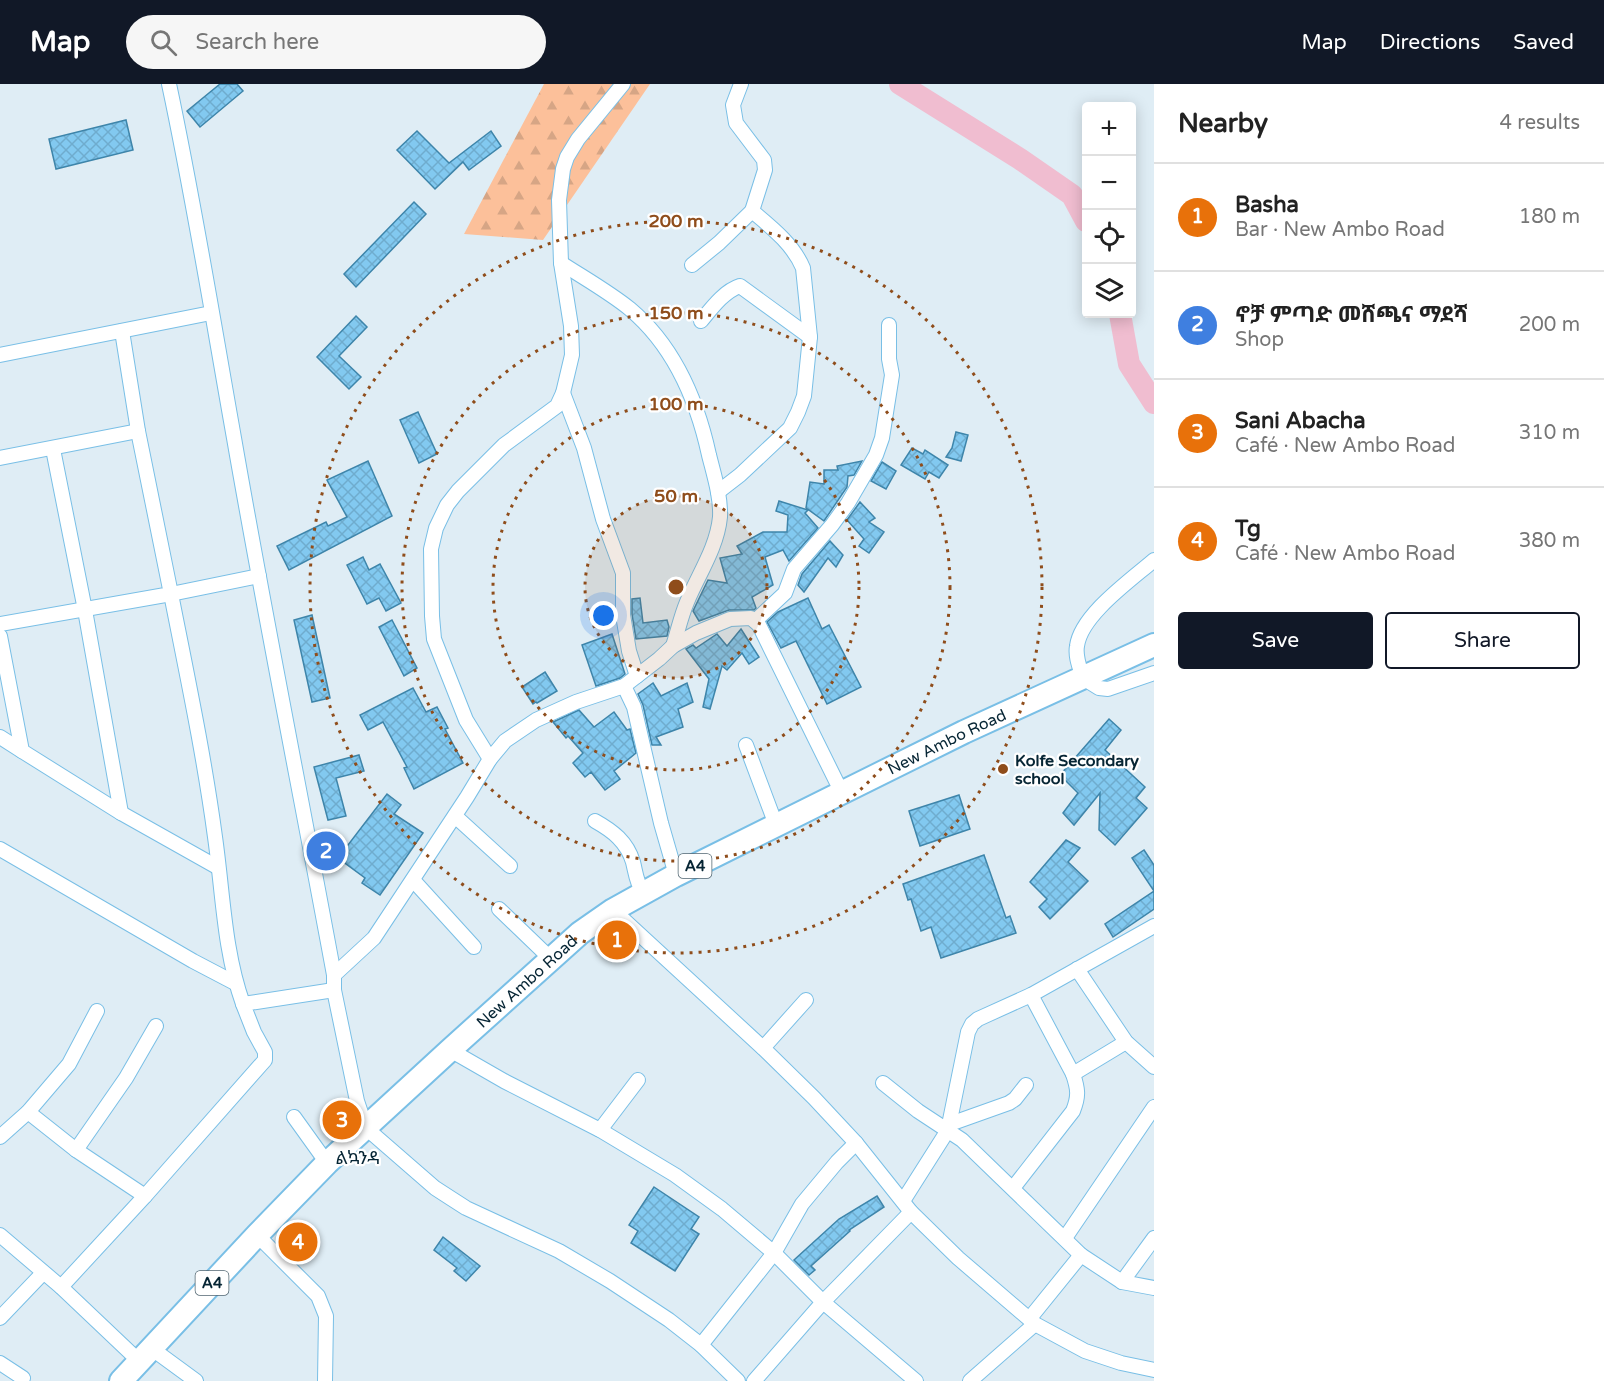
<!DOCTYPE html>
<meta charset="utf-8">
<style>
body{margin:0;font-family:"Varela Round","Noto Sans Ethiopic",sans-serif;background:#f6f6f6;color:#222}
.controls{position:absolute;right:18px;top:18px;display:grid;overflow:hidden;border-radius:6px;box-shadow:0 3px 15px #0003}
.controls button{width:54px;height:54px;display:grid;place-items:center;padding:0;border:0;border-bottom:2px solid #e0e0e0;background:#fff;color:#222;font:30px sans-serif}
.you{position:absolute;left:604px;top:532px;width:21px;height:21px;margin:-15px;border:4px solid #fff;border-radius:50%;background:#1a73e8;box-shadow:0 0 0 9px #1a73e833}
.badge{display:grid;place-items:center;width:39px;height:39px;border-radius:50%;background:#111827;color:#fff;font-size:20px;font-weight:700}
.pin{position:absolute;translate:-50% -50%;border:3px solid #fff;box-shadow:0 2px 6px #0006}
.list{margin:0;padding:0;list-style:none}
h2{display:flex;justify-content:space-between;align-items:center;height:78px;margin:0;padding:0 24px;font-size:26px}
h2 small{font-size:20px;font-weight:400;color:#767676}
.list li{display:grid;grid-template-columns:39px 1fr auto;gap:18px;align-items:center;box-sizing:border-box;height:108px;padding:0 24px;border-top:2px solid #e0e0e0}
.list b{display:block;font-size:22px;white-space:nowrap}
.list p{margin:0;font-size:20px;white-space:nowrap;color:#767676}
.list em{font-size:20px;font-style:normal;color:#767676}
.actions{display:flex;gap:12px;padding:18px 24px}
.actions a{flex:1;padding:14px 0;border:2px solid #111827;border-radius:6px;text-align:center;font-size:21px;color:#111827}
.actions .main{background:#111827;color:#fff}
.icon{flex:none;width:33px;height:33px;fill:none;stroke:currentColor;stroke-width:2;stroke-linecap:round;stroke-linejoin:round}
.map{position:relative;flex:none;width:1154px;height:1297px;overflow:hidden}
header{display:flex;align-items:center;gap:36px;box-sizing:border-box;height:84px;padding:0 30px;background:#111827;color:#fff}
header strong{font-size:28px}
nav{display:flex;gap:33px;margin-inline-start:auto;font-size:21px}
.search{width:420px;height:54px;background:#f6f6f6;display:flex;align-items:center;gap:15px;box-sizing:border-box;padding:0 21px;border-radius:33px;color:#767676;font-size:22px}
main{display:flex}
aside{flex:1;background:#fff}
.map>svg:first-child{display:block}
.forest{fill:url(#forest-firs)}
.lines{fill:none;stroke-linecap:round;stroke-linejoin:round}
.river{stroke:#f0bdd0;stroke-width:22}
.building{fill:url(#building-cross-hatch);stroke:#3e85aa;stroke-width:1.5}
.minor-casing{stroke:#79bfe6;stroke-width:16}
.primary-casing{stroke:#79bfe6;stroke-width:26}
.minor{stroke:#fff;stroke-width:14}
.primary{stroke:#fff;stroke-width:22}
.ring{fill:none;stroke:#8f4d1b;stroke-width:3;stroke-dasharray:3 6}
.poi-dot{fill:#8f4d1b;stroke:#fff;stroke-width:2}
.labels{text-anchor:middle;stroke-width:4.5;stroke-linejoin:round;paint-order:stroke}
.shield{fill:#fff;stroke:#516671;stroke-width:1.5}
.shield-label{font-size:15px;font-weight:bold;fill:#062534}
.street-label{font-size:16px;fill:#062534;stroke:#fff}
.poi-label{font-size:16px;font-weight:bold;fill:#062534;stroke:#fff;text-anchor:start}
.neighbourhood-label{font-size:18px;fill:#062534;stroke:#fff}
.centre{fill:#8f4d1b;stroke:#fff;stroke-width:3}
.ring-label{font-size:18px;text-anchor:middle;font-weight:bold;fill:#8f4d1b;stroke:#fff;stroke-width:4.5;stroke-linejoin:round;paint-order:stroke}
</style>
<header>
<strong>Map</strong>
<div class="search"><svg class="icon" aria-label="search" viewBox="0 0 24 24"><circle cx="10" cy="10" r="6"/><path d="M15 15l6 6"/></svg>Search here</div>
<nav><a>Map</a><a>Directions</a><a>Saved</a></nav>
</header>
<main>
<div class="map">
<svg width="1154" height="1297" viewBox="0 0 1154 1297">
<defs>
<pattern id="forest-firs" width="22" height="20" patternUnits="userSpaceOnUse" patternTransform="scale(1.5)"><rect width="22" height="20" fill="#fcc09a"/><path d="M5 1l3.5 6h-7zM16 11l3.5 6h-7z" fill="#d6a585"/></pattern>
<pattern id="building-cross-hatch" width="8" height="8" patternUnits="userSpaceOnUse" patternTransform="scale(1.5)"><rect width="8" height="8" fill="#82c9f0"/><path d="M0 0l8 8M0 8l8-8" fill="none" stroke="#6facce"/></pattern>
</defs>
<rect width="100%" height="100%" fill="#dfedf5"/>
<polygon class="forest" points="544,0 650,0 543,156 464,150"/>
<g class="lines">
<g class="river">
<polyline points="900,0 1020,75 1072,111 1086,137"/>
<polyline points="1120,230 1129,280 1154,319"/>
</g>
</g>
<g class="building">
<polygon points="220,0 237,0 243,7 200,43 187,27"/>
<polygon points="126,36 133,66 56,85 49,55"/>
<polygon points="417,47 449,79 491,47 501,62 469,86 463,78 435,105 397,66"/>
<polygon points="414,118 426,130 356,203 344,190"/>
<polygon points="356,232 367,243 339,272 361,293 349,305 317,273"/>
<polygon points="418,328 437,370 419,379 400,336"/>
<polygon points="956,348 968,351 961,377 946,373 952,364"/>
<polygon points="912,364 923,370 925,366 948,381 939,394 929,388 925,395 901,381"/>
<polygon points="368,377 392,432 289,486 277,462 326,438 328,442 347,433 327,396"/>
<polygon points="862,377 854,391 848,392 847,403 824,437 806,424 810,398 824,400 824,386 838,386 837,382"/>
<polygon points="882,378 896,387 886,405 871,397"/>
<polygon points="779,417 808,426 805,429 818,444 789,477 783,466 765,473 773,501 752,513 756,524 754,526 729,526 699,537 693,527 708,496 727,499 720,474 742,470 737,462 763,448 787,448 788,431 776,427"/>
<polygon points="860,418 875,434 869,438 884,448 869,469 859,462 864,455 847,436"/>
<polygon points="830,457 843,471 836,483 828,474 804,508 798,501 802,490"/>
<polygon points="363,473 369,486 380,480 401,519 386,527 379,514 367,520 347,481"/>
<polygon points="640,514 643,539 667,536 669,543 667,552 636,555 632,530 632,515"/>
<polygon points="808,514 822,545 829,541 861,603 827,620 796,557 781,564 767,538 778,528"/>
<polygon points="312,531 330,614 312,618 294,536"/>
<polygon points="392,536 417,584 404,592 379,543"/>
<polygon points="741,545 759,573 749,580 742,569 727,586 722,582 710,625 703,623 709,595 686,565 693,561 696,564 717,550 727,562"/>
<polygon points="612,550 625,590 620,594 596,602 582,561"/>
<polygon points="545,588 557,607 537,619 536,618 533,620 522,603"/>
<polygon points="653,599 661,612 687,599 693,618 678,625 683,643 656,653 661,661 652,661 643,621 638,610"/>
<polygon points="413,604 426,628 437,623 448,644 445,645 463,679 414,705 404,684 407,683 383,638 368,646 360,631"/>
<polygon points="579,626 594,643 614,628 627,646 630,645 636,669 614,687 620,695 605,706 591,688 585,693 573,679 583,669 568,652 566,654 553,638"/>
<polygon points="1109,635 1121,646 1105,666 1145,703 1136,714 1147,724 1115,761 1099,746 1100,709 1074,741 1063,729 1078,709 1060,691"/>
<polygon points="359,671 364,687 336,694 346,732 328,736 314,683"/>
<polygon points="387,710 401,721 394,730 423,749 380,811 362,799 365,794 338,774"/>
<polygon points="959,711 970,745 920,762 909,727"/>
<polygon points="1066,756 1080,764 1068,778 1088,797 1050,835 1039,823 1047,815 1030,798"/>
<polygon points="1144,766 1154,781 1154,825 1113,853 1105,840 1154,807 1132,774"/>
<polygon points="984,771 1006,834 1010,832 1016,849 941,874 931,843 921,847 911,815 908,816 903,800"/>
<polygon points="654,1103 699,1133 691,1145 699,1150 675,1187 631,1159 638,1147 629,1141"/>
<polygon points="877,1112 884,1123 849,1146 850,1147 811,1182 815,1186 809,1191 794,1176 839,1135"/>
<polygon points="443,1153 480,1182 466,1197 454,1187 457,1184 434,1166"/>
</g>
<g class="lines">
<defs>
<g id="minor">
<path d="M169,0C194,117 213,236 234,354C265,533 301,712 334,891V906L357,1017L366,1044L435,1104L452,1115L466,1124L559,1167L610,1197L669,1236L701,1261L738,1297"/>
<path d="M561,179C584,194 609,208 630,225C674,262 697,316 709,371C714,391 721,413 720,433C717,464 698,491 687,518C681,532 678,547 673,562"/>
<polyline points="692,181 719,159 752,127"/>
<path d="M701,237C711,225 724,207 740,202L810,253"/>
<polyline points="0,271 211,229"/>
<polyline points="563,309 584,364 603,435 623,489 623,531 629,567 637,592"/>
<polyline points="53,365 85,526 121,729"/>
<polyline points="0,374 138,347"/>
<path d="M718,408L740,391L790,344L798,328L804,312L810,253L803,184C793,160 771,143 752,127L765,86L764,76L736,39L733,21L741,0"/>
<path d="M1154,476C1131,496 1081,531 1077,562C1075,573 1080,584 1083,594L1099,604L1108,605L1154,589"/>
<polyline points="755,537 785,509 794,485 832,441 848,419 876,371 882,354 892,291 889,275 889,241"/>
<polyline points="0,540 171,510 138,347 122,247"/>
<polyline points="0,552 22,667 121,729 217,783"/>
<polyline points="624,602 634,623 661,739 676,791"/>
<polyline points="0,653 22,667"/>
<polyline points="746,661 776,741"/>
<polyline points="490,675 466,636 434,555 432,532 431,465 436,444 447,421 458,407 504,361 557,322 563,309 572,271 571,242 561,179 559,116 563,85 567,73 578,55 623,0"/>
<polyline points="455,732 510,782"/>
<path d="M595,737C613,747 627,758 633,778C636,790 636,797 643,809"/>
<polyline points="0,765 193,877 235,899"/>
<polyline points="413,796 474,863"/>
<polyline points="499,825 551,875"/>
<polyline points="613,826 763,964 814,1014 856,1059 911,1128 958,1174 1035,1240 1085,1267 1121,1279 1154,1286"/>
<polyline points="1077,885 1126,958 1154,983"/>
<polyline points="334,891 374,854 467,713 490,675 505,657 536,636 576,618 624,602 659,575 673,562 696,549 730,535 751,534 759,541 842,709"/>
<polyline points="1031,911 1073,990 1126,958"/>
<path d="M243,920C224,867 223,809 215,753C204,671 187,591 171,510L259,492"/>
<polyline points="763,964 806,916"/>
<polyline points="450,966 504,997 600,1046 675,1091 722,1125 774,1169 823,1218 916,1297"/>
<polyline points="883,999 918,1027 962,1056 1081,1171 1122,1198 1154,1204"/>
<polyline points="28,1028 76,1066 145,1112"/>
<polyline points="294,1033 327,1079"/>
<polyline points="950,1040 1009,1019 1015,1015 1026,1001"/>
<polyline points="600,1046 638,996"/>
<polyline points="0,1053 28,1028 69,980 97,927"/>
<polyline points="76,1066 126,994 156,942"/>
<path d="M1013,1104L1073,1027C1079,1012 1078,1005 1073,990"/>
<polyline points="903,1117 948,1046 968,948 972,940 978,935 1031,911 1154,842"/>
<polyline points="0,1151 61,1203 145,1112 265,976 265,968 254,948 243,920 334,906"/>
<polyline points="257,1151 318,1212 326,1232 325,1297"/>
<polyline points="1065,1154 1154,1023"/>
<polyline points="1122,1198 1154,1154"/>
<polyline points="61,1203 139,1277"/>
<polyline points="0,1234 43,1189"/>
<polyline points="1030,1234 1081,1171"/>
<polyline points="701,1261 774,1169 802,1120 837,1078 856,1059"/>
<polyline points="151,1264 196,1297"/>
<polyline points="0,1279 23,1294"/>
<polyline points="754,1297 823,1218 911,1128"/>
<polyline points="970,1297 1035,1240"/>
</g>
<g id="primary">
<path id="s1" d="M121,1297L257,1151L327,1079L450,966L580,849L613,826L676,791L964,648L1154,561"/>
</g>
</defs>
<use href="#minor" class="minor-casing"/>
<use href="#primary" class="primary-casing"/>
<use href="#minor" class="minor"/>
<use href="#primary" class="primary"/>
</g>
<circle cx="676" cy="503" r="91" fill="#8f4d1b" fill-opacity=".12"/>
<g class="ring">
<circle cx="676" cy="503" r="91"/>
<circle cx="676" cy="503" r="183"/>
<circle cx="676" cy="503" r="274"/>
<circle cx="676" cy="503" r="366"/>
</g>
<circle class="poi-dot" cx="1003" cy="685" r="6"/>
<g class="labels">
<g class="shield">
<rect x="678.5" y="770" width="33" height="24" rx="4.5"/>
<rect x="195.5" y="1187" width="33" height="24" rx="4.5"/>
</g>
<g class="shield-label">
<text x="695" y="787">A4</text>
<text x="212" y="1204">A4</text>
</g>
<g class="street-label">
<text dy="6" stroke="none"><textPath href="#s1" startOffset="1056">New Ambo Road</textPath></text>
<text dy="6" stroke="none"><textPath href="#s1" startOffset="570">New Ambo Road</textPath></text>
</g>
<g class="poi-label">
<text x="1015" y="682">Kolfe Secondary<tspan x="1015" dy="18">school</tspan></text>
</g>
<g class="neighbourhood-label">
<text x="358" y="1080">ልኳንዳ</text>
</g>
</g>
<circle cx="676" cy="503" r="9" class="centre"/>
<g class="ring-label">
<text x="676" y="143">200 m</text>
<text x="676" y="235">150 m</text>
<text x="676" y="326">100 m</text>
<text x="676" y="418">50 m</text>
</g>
</svg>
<div class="controls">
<button>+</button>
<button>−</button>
<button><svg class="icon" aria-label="locate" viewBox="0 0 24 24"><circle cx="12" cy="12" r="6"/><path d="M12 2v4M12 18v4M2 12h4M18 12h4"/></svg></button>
<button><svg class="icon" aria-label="layers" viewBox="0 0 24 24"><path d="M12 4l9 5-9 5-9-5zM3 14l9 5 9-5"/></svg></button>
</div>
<div class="you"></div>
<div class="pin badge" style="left:617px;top:856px;background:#e8710a">1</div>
<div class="pin badge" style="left:326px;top:767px;background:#3f7fe0">2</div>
<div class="pin badge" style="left:342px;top:1036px;background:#e8710a">3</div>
<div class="pin badge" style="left:298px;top:1158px;background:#e8710a">4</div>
</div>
<aside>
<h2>Nearby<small>4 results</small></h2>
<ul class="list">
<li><span class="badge" style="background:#e8710a">1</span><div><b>Basha</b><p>Bar · New Ambo Road</p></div><em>180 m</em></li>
<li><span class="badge" style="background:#3f7fe0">2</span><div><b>ኖቻ ምጣድ መሸጫና ማደሻ</b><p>Shop</p></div><em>200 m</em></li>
<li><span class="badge" style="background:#e8710a">3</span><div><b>Sani Abacha</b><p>Café · New Ambo Road</p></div><em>310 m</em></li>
<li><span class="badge" style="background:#e8710a">4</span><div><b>Tg</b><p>Café · New Ambo Road</p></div><em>380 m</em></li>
</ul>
<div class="actions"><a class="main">Save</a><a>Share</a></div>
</aside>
</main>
